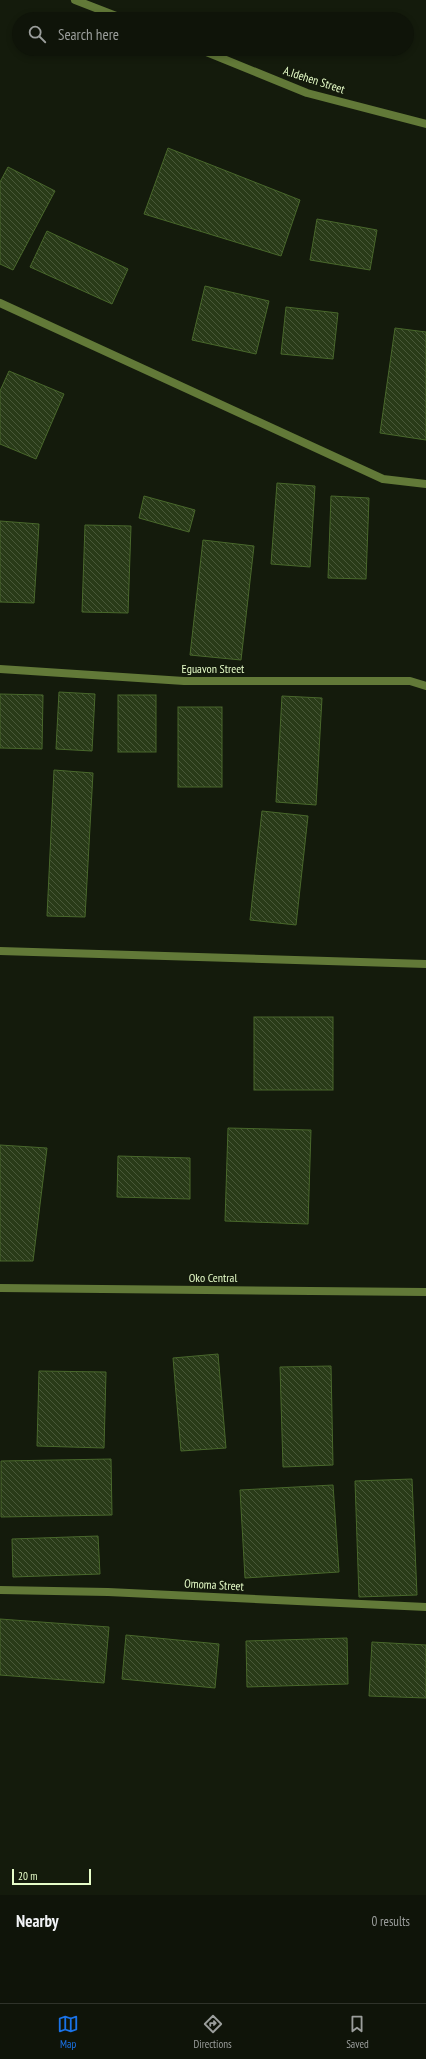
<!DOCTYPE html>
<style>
body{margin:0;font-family:"PT Sans Narrow",sans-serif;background:#181d12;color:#f1f3f6}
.scale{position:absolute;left:12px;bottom:10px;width:79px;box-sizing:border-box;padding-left:4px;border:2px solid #e6fdc8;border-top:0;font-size:11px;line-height:14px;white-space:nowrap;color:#e6fdc8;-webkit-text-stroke:3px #141b0c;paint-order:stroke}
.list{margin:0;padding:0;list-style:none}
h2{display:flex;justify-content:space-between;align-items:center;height:52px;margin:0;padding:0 16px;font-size:17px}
h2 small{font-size:13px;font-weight:400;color:#9b9e9c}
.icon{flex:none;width:22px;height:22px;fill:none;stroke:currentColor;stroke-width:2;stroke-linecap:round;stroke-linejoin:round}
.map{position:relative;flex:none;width:426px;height:1895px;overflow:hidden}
.search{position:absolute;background:#0f1409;box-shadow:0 2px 6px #0003;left:12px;right:12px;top:12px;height:44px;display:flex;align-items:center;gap:10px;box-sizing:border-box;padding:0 14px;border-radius:22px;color:#9b9e9c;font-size:15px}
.sheet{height:108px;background:#0f1409}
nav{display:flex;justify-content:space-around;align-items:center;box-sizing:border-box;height:56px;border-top:1px solid #2f332a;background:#0f1409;font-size:11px;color:#9b9e9c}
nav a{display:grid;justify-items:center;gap:2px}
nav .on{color:#1a73e8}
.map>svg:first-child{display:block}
.building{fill:url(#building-back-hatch);stroke:#48672b}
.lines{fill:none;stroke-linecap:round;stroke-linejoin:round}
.street{stroke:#627938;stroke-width:8}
.labels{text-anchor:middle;stroke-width:4;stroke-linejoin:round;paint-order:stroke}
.street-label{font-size:12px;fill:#e6fdc8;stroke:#141b0c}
</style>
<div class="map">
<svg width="426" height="1895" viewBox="0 0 426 1895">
<defs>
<pattern id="building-back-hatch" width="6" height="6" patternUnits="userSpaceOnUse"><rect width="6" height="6" fill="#293b18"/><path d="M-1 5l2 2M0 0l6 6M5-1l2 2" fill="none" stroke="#485838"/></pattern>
</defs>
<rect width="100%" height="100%" fill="#141b0c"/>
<g class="building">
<polygon points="168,148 300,200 281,256 144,214"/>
<polygon points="8,167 55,191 13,270 0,264 0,182"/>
<polygon points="317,219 377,230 370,270 310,260"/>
<polygon points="47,231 128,269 112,304 30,267"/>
<polygon points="205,286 269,301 256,354 192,340"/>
<polygon points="286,307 338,313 333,359 281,354"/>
<polygon points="395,328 426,332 426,440 380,433"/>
<polygon points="9,371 64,394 36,459 0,444 0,391"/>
<polygon points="277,483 315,486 310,567 271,564"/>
<polygon points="144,496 195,510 189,532 139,518"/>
<polygon points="331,496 369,498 366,579 328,578"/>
<polygon points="0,521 39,524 34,603 0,602"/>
<polygon points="85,525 131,526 128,613 82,612"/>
<polygon points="203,540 254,546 241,660 190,655"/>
<polygon points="59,692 95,694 92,751 56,749"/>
<polygon points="0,694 43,695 42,749 0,748"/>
<rect x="118" y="695" width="38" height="57"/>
<polygon points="282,696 322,698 316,805 276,802"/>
<rect x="178" y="707" width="44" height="80"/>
<polygon points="54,770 93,773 85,917 47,916"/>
<polygon points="262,811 308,816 296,925 250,920"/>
<rect x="254" y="1017" width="79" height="73"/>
<polygon points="228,1128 311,1130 308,1224 225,1221"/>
<polygon points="0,1145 47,1148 33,1261 0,1261"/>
<polygon points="118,1156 190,1158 190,1199 117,1197"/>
<polygon points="218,1354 226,1448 181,1451 173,1358"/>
<polygon points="331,1366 333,1465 283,1467 280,1367"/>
<polygon points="39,1371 106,1372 104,1448 37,1446"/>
<polygon points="111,1459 112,1515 1,1517 1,1461"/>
<polygon points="412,1479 417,1595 359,1597 355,1481"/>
<polygon points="333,1485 339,1572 245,1578 240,1490"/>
<polygon points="98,1536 100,1574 13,1577 12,1539"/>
<polygon points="0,1619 109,1627 104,1683 0,1675"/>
<polygon points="126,1635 219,1644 215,1688 122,1679"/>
<polygon points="347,1638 348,1684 247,1687 246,1641"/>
<polygon points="372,1642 426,1645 426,1698 369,1696"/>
</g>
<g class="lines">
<g class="street">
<polyline points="75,0 124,19"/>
<polyline points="199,49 307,93 426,124"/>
<polyline points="0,303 383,479 426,484"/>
<polyline points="0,669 184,681 410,681 426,686"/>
<polyline points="0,951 426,964"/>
<polyline points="0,1288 426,1292"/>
<polyline points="0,1590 108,1592 426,1607"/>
</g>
</g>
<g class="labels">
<g class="street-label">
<text transform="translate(314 80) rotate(18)" y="4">A.Idehen Street</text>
<text x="213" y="673">Eguavon Street</text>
<text x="213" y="1282">Oko Central</text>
<text transform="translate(214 1585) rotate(3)" y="4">Omoma Street</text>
</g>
</g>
</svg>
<div class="scale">20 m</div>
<div class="search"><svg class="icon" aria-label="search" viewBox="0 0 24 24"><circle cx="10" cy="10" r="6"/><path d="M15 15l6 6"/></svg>Search here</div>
</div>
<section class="sheet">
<h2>Nearby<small>0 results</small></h2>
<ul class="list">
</ul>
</section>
<nav>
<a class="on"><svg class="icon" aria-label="map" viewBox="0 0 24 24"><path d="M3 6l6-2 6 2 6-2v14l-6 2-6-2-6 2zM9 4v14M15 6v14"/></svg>Map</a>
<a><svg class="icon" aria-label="directions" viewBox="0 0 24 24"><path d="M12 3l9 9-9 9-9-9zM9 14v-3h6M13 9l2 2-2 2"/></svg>Directions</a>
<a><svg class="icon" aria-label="saved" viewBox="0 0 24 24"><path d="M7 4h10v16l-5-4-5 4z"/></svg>Saved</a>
</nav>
